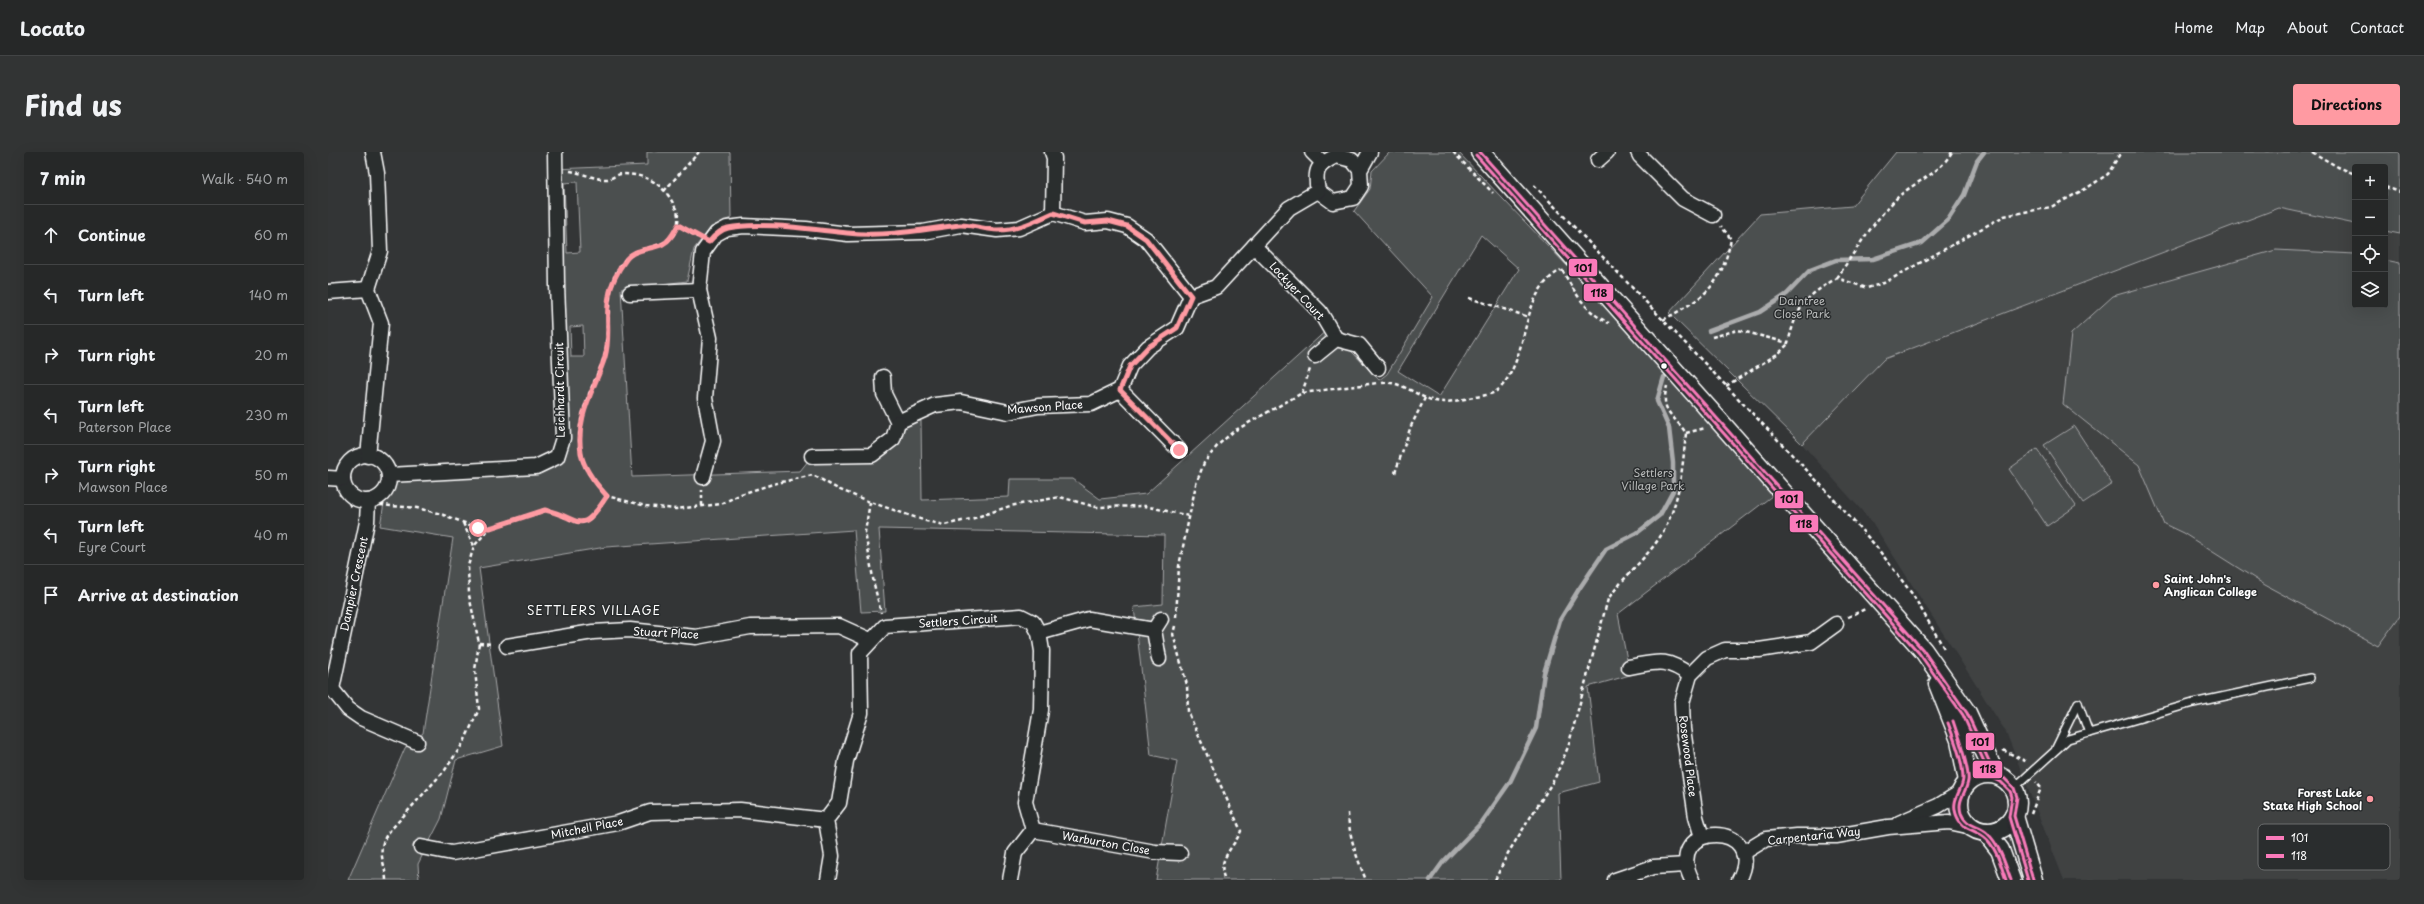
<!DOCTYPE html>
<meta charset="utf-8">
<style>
body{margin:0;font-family:"Playpen Sans",sans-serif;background:#323434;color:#f1f3f6}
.controls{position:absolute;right:12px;top:12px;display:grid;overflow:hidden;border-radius:4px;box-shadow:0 4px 16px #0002}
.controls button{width:36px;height:36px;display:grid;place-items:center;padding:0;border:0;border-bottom:1px solid #424445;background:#262828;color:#f1f3f6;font:20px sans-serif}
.stop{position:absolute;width:12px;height:12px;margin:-9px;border:3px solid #ff9aa2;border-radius:50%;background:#fff}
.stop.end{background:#ff9aa2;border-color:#fff;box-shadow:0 1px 4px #0008}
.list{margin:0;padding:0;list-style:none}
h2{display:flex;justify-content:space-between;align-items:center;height:52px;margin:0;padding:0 16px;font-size:17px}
h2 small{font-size:13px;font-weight:400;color:#a4a6a8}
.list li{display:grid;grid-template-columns:26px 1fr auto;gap:12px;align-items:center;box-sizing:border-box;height:60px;padding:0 16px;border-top:1px solid #424445}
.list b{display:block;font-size:15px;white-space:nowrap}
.list p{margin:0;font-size:13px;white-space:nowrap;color:#a4a6a8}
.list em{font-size:13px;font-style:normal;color:#a4a6a8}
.icon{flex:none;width:22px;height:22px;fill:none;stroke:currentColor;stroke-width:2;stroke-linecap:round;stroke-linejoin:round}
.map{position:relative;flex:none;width:2072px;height:728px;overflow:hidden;border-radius:4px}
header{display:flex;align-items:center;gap:24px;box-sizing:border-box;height:56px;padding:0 20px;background:#262828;border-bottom:1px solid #424445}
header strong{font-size:19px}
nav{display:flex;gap:22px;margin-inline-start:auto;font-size:14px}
.intro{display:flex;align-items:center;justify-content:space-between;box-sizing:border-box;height:96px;padding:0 24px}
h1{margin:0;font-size:28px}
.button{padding:10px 18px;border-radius:4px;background:#ff9aa2;color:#111;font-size:14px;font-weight:700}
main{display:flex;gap:24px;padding:0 24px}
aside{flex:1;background:#262828;border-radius:4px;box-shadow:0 4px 16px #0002}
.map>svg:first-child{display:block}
.built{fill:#404243}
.green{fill:#4c4f50;stroke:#a6a7a8;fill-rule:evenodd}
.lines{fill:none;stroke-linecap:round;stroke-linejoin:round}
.stream{stroke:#abacad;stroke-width:4.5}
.service-casing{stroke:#fff;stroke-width:10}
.minor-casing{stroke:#fff;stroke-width:17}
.tertiary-casing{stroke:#fff;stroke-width:21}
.path{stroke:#fff;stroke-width:2.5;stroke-dasharray:4 3;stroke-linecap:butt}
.service{stroke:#2a2d2e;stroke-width:7}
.minor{stroke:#2a2d2e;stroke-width:14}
.tertiary{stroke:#2a2d2e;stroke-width:18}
.bus-1-casing{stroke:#2a2d2e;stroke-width:6}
.bus-2-casing{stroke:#2a2d2e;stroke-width:6}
.bus-1{stroke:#fa7aba;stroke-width:3}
.bus-2{stroke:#fa7aba;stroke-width:3}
.route{stroke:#ff9aa2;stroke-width:5}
.bus-dot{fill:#fff;stroke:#2a2d2e;stroke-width:1.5}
.poi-dot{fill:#ff9aa2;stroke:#2a2d2e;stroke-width:1.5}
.labels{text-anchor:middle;stroke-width:3;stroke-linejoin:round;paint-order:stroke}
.street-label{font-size:11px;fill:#fff;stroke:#2a2d2e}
.park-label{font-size:11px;fill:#b7b9b9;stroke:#2a2d2e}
.poi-label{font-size:11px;font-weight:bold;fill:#fff;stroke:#2a2d2e;text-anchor:start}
.neighbourhood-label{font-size:12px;letter-spacing:1px;fill:#fff;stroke:#2a2d2e}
.key{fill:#2a2d2e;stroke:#6a6c6d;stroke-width:1}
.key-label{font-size:11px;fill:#fff}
.line-badge{stroke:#2a2d2e;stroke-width:1.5}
.pale-badge-label{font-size:11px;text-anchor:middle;font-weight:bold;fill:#111}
</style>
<header>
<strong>Locato</strong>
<nav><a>Home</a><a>Map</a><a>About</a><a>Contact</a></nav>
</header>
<div class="intro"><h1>Find us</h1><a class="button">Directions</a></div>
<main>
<aside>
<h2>7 min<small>Walk · 540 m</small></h2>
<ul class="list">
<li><svg class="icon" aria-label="ahead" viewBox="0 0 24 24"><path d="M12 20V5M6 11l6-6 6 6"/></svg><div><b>Continue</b></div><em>60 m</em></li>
<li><svg class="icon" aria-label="left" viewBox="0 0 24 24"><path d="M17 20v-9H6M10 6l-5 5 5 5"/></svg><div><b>Turn left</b></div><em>140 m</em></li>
<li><svg class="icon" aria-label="right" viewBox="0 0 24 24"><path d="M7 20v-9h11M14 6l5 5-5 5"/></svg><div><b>Turn right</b></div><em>20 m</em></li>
<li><svg class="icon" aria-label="left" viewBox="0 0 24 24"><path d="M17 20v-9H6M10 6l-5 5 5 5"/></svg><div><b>Turn left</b><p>Paterson Place</p></div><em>230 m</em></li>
<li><svg class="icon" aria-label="right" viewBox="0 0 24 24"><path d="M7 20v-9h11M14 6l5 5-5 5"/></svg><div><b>Turn right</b><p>Mawson Place</p></div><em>50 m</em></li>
<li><svg class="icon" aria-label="left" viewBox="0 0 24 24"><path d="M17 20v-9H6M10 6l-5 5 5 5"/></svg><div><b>Turn left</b><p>Eyre Court</p></div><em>40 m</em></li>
<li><svg class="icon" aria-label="arrive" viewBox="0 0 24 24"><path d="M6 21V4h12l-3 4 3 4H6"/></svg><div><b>Arrive at destination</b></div></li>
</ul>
</aside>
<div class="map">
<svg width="2072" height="728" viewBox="0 0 2072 728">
<rect width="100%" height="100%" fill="#333536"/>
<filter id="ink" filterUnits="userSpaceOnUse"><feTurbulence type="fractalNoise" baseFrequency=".025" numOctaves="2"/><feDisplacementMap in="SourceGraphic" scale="8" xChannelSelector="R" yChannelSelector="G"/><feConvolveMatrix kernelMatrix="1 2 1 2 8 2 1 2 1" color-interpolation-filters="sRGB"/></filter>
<g filter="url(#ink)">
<polygon class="built" points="1951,56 2027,72 2027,153 2057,153 2057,79 2072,82 2072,728 1736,728 1678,580 1544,370 1474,292 1556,207"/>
<g class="green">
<path d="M319,0H402L403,66L383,75L366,97L359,129L293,137L304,325L472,319L484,304L544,303L570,270L593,269L594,348L681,345L682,327H745L772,347L818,342L1001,176L1051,228L1059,222L1105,145L1026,59L1042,37L1044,19L1062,0H1130L1453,337L1290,462L1302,523L1260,535L1271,630L1230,641L1233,728H828L849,609L823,603L806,455L835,452L836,383L551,377L557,459L533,460L526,378L278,395L151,416L175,594L128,608L113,667L90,712L91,728H20L77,596L95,581L125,386L52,374L61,323L208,315L229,305L227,17L319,13ZM249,30L252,100L239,101L236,31ZM1153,83L1191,117L1111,245L1070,219ZM255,174L256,205H243L242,175Z"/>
<polygon points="1568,0 2072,0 2072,82 2057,79 2057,15 2027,15 2027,72 1951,56 1556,207 1474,292 1341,161 1432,62 1524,54"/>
<polygon points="1948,98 2027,102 2027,153 2057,153 2057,108 2072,111 2072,464 2050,494 1937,433 1855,381 1836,372 1811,313 1735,252 1743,182 1785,144"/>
<polygon points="1746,274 1784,332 1755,351 1716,293"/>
<polygon points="1709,297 1748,354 1719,374 1681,317"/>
</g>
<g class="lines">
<g class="stream">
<polyline points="1381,179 1432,160 1459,142 1482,118 1508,108 1545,107 1594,91 1620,68 1636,43 1649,9 1656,0"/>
<polyline points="1102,728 1115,710 1154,670 1182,630 1208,576 1216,521 1232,468 1251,437 1278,397 1309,381 1332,363 1345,339 1345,311 1341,276 1329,249 1336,225"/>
</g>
<defs>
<g id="service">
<polyline points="1750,551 1761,581"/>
<polyline points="1728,596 1750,551"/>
<polyline points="1686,636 1740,587 1865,551 1982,526"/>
</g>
<g id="minor">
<polyline points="724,0 726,6 725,61"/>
<polyline points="984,0 994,10"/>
<polyline points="1310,0 1312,4 1355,47 1385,63"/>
<polyline points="1270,8 1279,0"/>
<path d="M1032,18L1024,8L1008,4C989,13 986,18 990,39L1005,50L1025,46L1033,34L1032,18L1042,0"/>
<polyline points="926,94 992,160 1008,187"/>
<polyline points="0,140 40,137"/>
<polyline points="302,141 371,138"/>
<polyline points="987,204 1008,187 1031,193 1050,216"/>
<polyline points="555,225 556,242 570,270 607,253 633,250 680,260 710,254 763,252 792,238 802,214 820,195 849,176 863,144 888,135 961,56 990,39"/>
<polyline points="792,238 851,298"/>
<circle cx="38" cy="326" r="23"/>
<polyline points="40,304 53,171 40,137 52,99 49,21 45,0"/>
<polyline points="484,304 544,303 565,287 570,270"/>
<polyline points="61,323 208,315 229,305 235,286 229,133 227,0"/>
<polyline points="375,325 385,289 377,246 382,186 371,138 375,100 388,82 399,76 416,74 478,77 520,82 595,80 633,73 669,78 691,76 725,61 757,71 780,69 799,74 818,87 863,144"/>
<polyline points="0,326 15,327"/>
<polyline points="711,481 761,467 826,478"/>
<polyline points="179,494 265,480 302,478 368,485 422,475 511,474 542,488"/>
<polyline points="831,507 826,478 833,467"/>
<path d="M1301,515C1330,510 1336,505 1362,523"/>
<polyline points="0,537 4,537 39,370 40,349"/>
<polyline points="4,537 20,557 33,566 89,590"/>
<polyline points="1571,671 1610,654 1633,640"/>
<polyline points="705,678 827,700 852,701"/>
<polyline points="1374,685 1368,665 1355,577 1354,551 1362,523 1379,506 1397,498 1431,498 1483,490 1508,472"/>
<polyline points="93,695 124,701 290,671 322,660 412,658 498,668"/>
<polyline points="1415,701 1438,687 1469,684 1508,684 1560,675 1621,670 1644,675"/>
<polyline points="500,728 504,704 498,668 511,651 518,609 533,561 532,501 557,474 693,464 705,470 711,481 714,499 713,558 697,650 705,678 687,701 682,728"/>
<polyline points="1287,728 1325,715 1358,713"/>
<path d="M1364,728C1333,668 1442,668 1411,728"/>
</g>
<g id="tertiary">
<polyline points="1152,0 1595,498 1639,561 1667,622"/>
<polyline points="1610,532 1632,588 1640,629"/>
<circle cx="1660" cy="651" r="29"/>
<polyline points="1686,664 1705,728"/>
<polyline points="1658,680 1672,698 1683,728"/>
</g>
</defs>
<use href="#service" class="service-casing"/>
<use href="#minor" class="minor-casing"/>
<use href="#tertiary" class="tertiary-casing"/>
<g class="path">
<polyline points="1125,0 1165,41"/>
<polyline points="1984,0 2010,15 2027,22"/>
<path d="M242,19C255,21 267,28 280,27C285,26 289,22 294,22C319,22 336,32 347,55C352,64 351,74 345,83C333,99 311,93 298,107C274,132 283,172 277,203C275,211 270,220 267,228C257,250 248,276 253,301C255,317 269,333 279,344L318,354L348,357L393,352L413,342L445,332L485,323L510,337L542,350L598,369L616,373L643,367L682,354L732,345L768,355L817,354L861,364"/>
<polyline points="1206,33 1492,332 1547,393 1585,443 1617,498"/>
<polyline points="2057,35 2072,40"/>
<polyline points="336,39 371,0"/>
<polyline points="350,73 370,85"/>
<path d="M1234,118C1247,140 1257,160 1281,171"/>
<path d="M1509,126C1527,99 1545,70 1568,47C1586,29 1610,24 1624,0"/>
<polyline points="1141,146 1201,165"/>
<path d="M1335,168C1376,145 1393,136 1403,87L1393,74"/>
<path d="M1384,185L1410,178L1460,191C1469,155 1476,145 1509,126L1539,136L1556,131L1676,64L1723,55L1759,36L1780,22L1793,0"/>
<path d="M1054,231C1073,228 1089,245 1107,249C1120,252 1134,247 1147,245C1157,243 1167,243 1174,234C1203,199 1191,141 1233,118"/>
<polyline points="1398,234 1451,201 1460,192"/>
<polyline points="974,241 982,217"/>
<polyline points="1358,281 1377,276"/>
<polyline points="1067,321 1083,274 1097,246"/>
<polyline points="11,342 19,347 24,357"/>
<polyline points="542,350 537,380 546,432 553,461"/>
<path d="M52,353L89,356L113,362L150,376H162L217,358C253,366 251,387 279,344"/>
<polyline points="374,354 374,338"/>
<polyline points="135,371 146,394"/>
<polyline points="848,465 851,414 868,332 876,311 890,293 906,279 974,241 1049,231"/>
<polyline points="1520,465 1537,457"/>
<path d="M847,474L845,482L859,533L860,560L913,679C905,697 888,708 897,728"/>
<polyline points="151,491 165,492"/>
<polyline points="1675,598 1699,610"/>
<path d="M1020,661C1021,685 1029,706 1038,728"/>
<polyline points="1703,662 1713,636 1708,630"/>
<path d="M58,728C57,708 48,701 59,682L117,618L136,590L151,557L147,518L151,491L141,443L140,414L146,394L162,376"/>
<path d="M1167,728L1180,701L1227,626L1240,595L1280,447C1293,429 1309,414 1324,396C1351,363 1354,321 1358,281C1344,261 1332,260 1339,234"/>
</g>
<use href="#service" class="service"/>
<use href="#minor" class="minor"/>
<use href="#tertiary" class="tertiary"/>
<defs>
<g id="bus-1">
<polyline points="1152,0 1595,498 1639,561 1667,622 1676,626 1686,636 1689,645 1686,664 1705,728"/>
<path d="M1625,569C1629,581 1642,617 1640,629C1638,641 1629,648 1633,661C1638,675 1650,673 1659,681C1672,693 1677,712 1683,728"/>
</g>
<g id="bus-2">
<polyline points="1148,3 1591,501 1635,563 1663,625 1673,630 1682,639 1684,645 1681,665 1700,728"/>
<path d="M1620,571C1626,587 1635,609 1635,627C1634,639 1623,647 1628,662C1634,679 1645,676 1656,685C1668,694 1673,714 1678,728"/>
</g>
</defs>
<use href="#bus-1" class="bus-1-casing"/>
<use href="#bus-2" class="bus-2-casing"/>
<use href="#bus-1" class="bus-1"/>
<use href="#bus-2" class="bus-2"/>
</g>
</g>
<g class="lines" filter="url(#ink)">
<path class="route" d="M150,376H162L217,358C253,365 251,387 279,344C269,333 255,316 253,301C247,264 267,237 277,205C283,185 277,164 281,144C283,132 290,118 297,109C305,96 323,98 335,92C342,89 346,80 350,73L381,90C386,84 392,78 400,76C431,69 486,78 519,81C556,85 594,78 631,73C643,72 657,78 670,78C690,78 707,69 725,61L757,71L780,69L799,74L818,87L863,144L849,176L820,195L802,214L792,238L851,298"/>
</g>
<circle class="bus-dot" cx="1336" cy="214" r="3.5"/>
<g class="poi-dot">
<circle cx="1828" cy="433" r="4"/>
<circle cx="2042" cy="647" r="4"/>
</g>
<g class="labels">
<g class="street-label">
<text transform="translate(969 139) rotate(47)" y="4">Lockyer Court</text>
<text transform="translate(232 238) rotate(-91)" y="4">Leichhardt Circuit</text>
<text transform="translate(717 255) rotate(-4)" y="4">Mawson Place</text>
<text transform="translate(26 432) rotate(-78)" y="4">Dampier Crescent</text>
<text transform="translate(630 469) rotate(-4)" y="4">Settlers Circuit</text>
<text transform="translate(338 481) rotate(3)" y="4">Stuart Place</text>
<text transform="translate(1360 604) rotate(83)" y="4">Rosewood Place</text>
<text transform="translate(259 676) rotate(-11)" y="4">Mitchell Place</text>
<text transform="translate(1486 684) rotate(-6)" y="4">Carpentaria Way</text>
<text transform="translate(778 691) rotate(10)" y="4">Warburton Close</text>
</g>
<g class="park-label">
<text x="1474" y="153">Daintree<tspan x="1474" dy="13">Close Park</tspan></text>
<text x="1325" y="325">Settlers<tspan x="1325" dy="13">Village Park</tspan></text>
</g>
<g class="poi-label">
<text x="1836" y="431">Saint John's<tspan x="1836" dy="13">Anglican College</tspan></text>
<text x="2034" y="645" text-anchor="end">Forest Lake<tspan x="2034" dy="13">State High School</tspan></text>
</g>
<g class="neighbourhood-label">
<text x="266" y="463">SETTLERS VILLAGE</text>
</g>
</g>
<rect x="1930" y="672" width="132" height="46" rx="6" class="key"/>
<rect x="1938" y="684" width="18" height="4" fill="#fa7aba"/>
<rect x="1938" y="702" width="18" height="4" fill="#fa7aba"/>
<g class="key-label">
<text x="1963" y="690">101</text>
<text x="1963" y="708">118</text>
</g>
<g class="line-badge">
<rect x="1240" y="106" width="30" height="19" rx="4" fill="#fa7aba"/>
<rect x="1255" y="131" width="31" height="19" rx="4" fill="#fa7aba"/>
<rect x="1446" y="338" width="30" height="19" rx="4" fill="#fa7aba"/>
<rect x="1461" y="362" width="30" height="19" rx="4" fill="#fa7aba"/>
<rect x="1637" y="580" width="30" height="19" rx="4" fill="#fa7aba"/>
<rect x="1644" y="608" width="31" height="19" rx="4" fill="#fa7aba"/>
</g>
<g class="pale-badge-label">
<text x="1255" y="120">101</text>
<text x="1271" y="145">118</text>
<text x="1461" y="351">101</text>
<text x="1476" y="376">118</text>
<text x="1652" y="594">101</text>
<text x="1660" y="621">118</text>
</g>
</svg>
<div class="controls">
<button>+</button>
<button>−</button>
<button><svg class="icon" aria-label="locate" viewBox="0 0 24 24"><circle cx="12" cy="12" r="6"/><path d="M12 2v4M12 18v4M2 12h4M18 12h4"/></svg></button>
<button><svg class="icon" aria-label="layers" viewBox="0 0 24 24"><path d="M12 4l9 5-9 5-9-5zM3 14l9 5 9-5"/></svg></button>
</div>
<div class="stop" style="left:150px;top:376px"></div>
<div class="stop end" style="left:851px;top:298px"></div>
</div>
</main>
